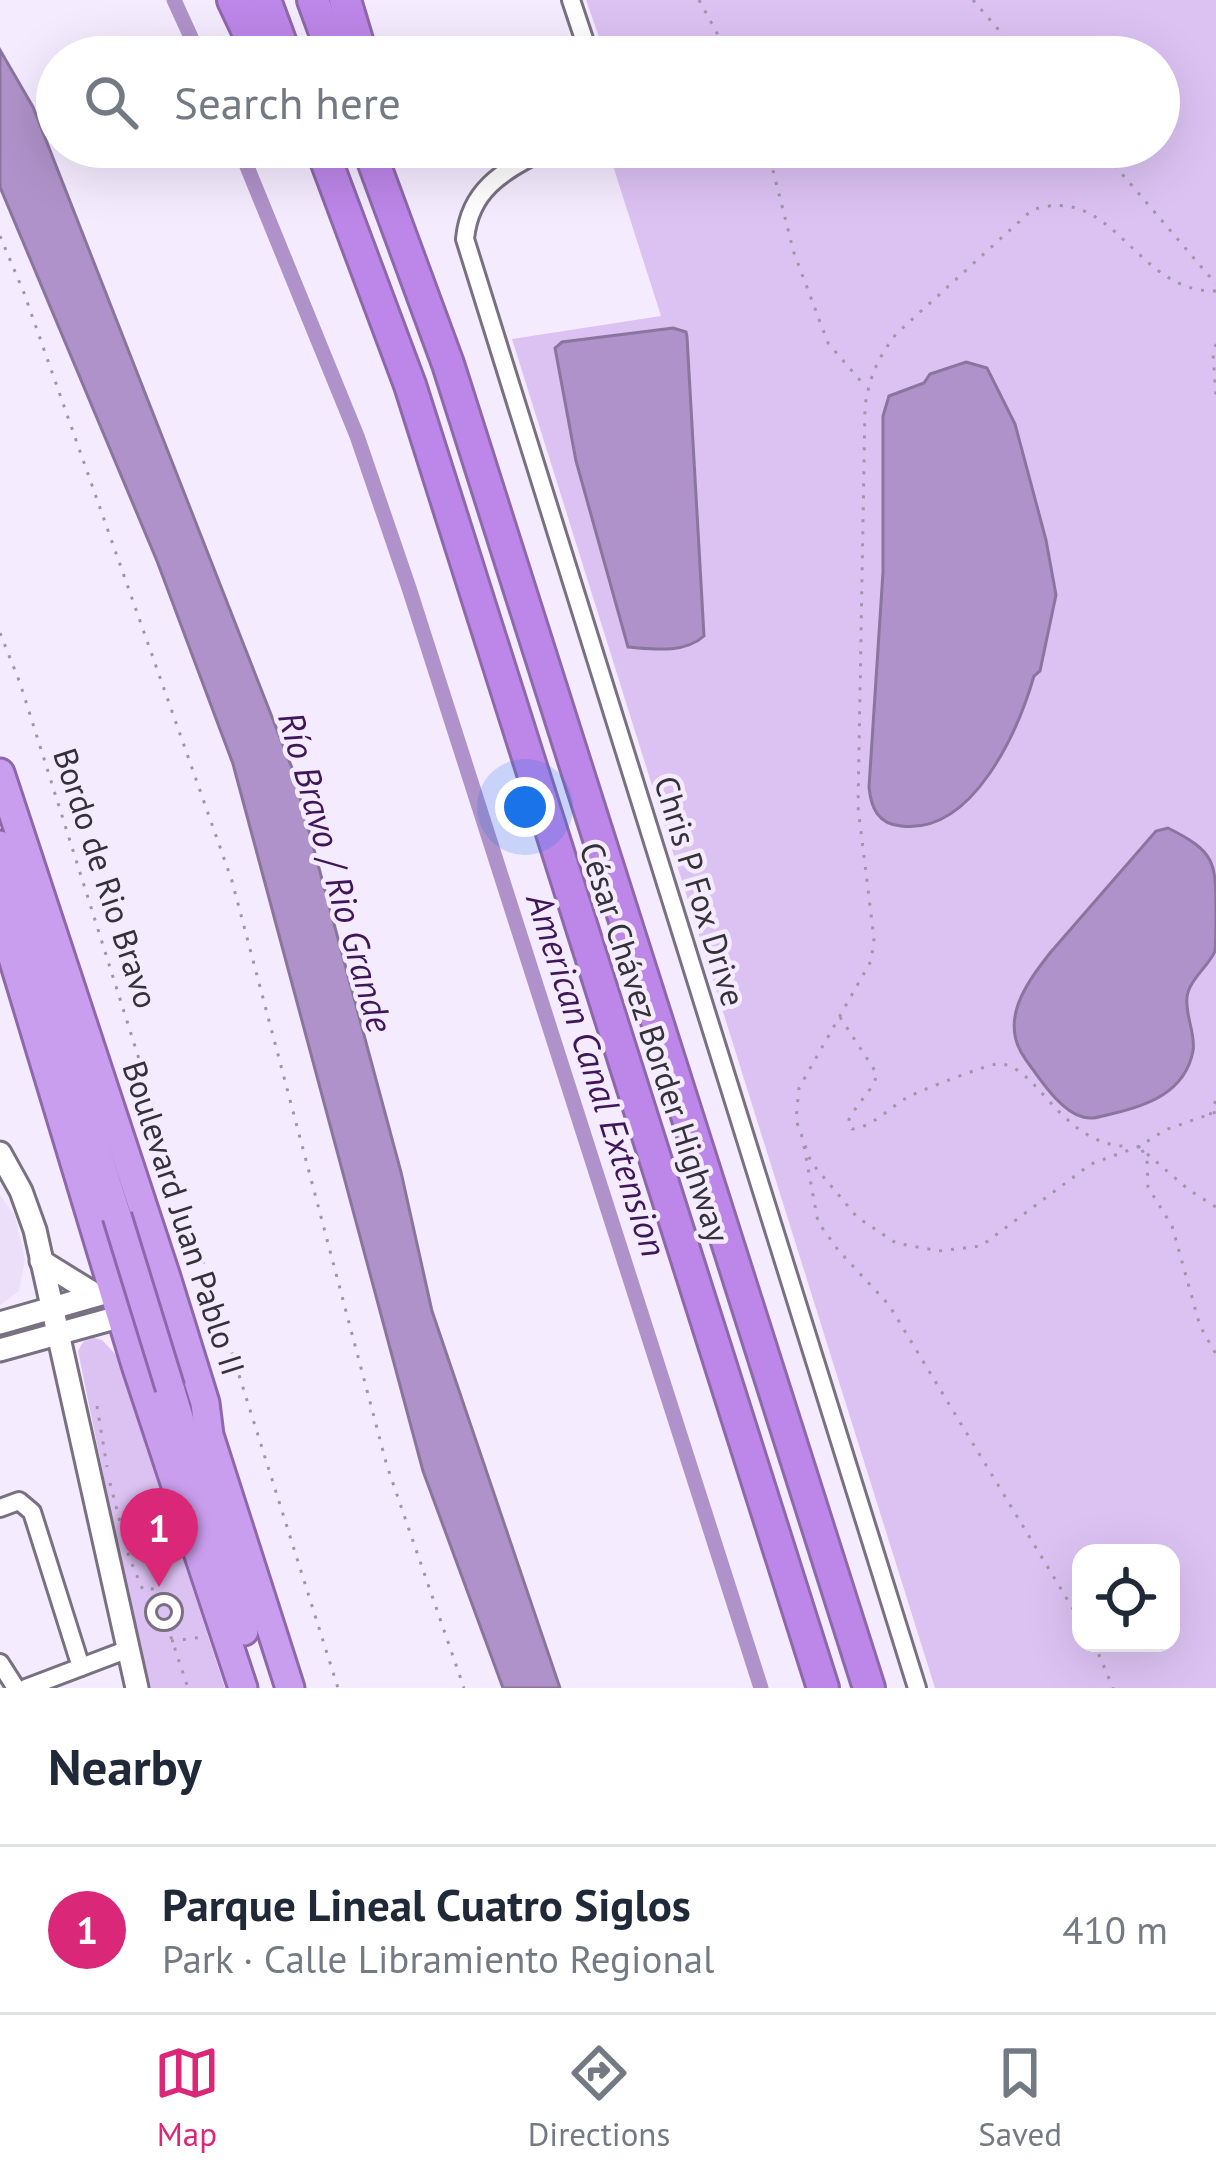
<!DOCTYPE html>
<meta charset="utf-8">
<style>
body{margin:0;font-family:"PT Sans",sans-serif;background:#f6f6f7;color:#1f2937}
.controls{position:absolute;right:36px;bottom:36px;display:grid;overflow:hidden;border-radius:24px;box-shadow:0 12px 48px #0002}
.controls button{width:108px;height:108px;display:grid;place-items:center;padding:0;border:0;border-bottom:3px solid #e0e1e3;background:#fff;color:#1f2937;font:60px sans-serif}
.you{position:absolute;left:525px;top:807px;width:42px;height:42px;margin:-30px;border:9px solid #fff;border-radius:50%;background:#1a73e8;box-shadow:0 0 0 18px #1a73e833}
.badge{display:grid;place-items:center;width:78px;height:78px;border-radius:50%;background:#db2777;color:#fff;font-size:39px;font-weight:700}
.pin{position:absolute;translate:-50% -99px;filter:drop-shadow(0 3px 6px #0008)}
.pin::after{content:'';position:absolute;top:63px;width:42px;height:36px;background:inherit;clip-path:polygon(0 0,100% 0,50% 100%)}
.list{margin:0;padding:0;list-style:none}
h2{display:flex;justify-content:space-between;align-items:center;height:156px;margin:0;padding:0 48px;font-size:51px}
h2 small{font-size:39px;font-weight:400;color:#747a83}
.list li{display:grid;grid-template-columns:78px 1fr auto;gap:36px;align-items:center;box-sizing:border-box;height:168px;padding:0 48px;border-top:3px solid #e0e1e3}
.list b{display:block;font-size:45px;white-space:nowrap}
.list p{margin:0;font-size:39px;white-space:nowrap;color:#747a83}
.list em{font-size:39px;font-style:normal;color:#747a83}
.icon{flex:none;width:66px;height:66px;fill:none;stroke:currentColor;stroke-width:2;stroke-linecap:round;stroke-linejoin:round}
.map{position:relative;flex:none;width:1216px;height:1688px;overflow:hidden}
.search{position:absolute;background:#fff;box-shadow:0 12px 48px #0002;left:36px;right:36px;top:36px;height:132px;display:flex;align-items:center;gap:30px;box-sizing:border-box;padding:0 42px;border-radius:66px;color:#747a83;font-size:45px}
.sheet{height:324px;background:#fff}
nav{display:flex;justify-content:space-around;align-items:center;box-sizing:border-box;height:168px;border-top:3px solid #e0e1e3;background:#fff;font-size:33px;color:#747a83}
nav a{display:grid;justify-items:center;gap:6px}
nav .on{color:#db2777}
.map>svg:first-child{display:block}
.built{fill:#ecdff9}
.green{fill:#dcc2f3;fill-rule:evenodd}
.water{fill:#af92c9;stroke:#8a759e;stroke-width:3}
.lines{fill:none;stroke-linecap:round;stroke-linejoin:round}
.canal{stroke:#af92c9;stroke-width:15}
.service-casing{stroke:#797081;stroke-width:14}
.minor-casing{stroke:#797081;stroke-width:22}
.tertiary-casing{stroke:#797081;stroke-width:27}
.trunk-casing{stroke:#8d68ab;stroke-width:33}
.motorway-casing{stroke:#8d68ab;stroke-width:36}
.path{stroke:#9f97a6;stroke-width:3;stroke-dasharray:3 9;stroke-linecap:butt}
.service{stroke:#fff;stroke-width:8}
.minor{stroke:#fff;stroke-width:16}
.tertiary{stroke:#fff;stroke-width:21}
.trunk{stroke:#ca9eee;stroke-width:27}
.motorway{stroke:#bd86e9;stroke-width:30}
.trunk-bridge-casing{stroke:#8d68ab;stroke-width:33;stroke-linecap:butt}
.trunk-bridge{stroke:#ca9eee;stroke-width:27}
.labels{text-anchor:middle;stroke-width:9;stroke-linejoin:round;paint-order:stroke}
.street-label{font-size:33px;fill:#353139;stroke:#f5ebff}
.water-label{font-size:36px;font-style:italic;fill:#3f1759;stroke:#f5ebff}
</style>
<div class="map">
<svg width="1216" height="1688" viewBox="0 0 1216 1688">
<rect width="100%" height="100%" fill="#f5ebff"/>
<polygon class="built" points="0,1195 15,1216 25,1260 19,1291 0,1305"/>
<g class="green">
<path d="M586,0H1216V1688H935L512,339L661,316L607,147H1159V57H606ZM1081,1553H1171V1643H1081Z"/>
<polygon points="93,1338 102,1340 117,1356 225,1688 147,1688 78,1351 83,1342"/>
</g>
<g class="water">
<polygon points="0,50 33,107 292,768 401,1172 432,1311 560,1688 503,1688 423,1471 233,764 157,561 0,187"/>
<path d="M673,328L686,332L687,337L704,636C684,654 653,649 628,647L576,461L555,348L562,342Z"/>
<path d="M966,362L987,368L1015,424L1046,540L1056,595L1040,671L1034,676C1018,731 973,835 901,826C878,824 871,808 869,787L883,572V416L889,396L924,383L930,374Z"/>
<path d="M1168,828C1216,852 1216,862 1216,914C1216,925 1216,941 1215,951C1208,967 1189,980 1187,997C1185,1016 1196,1034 1193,1051C1185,1093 1146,1106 1111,1114C1101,1116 1093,1120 1083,1117C1060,1111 1040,1079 1026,1060C998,1022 1025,985 1050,953L1156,831Z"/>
</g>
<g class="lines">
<g class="canal">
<polyline points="174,0 200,57"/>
<polyline points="239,147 357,436 409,588 761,1688"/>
</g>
<defs>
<circle id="service" cx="164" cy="1612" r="13"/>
<g id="minor">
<polyline points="571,0 590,57"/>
<path d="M549,147C507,170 470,186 465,239L917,1688"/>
<polyline points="0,1508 19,1501 32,1512 81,1667"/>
<polyline points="0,1663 16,1688"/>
<polyline points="26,1688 126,1650"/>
</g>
<g id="tertiary">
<polyline points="0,1153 21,1191 35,1230 137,1688"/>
<polyline points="41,1261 96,1295"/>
<polyline points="0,1323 126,1287"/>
<polyline points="0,1350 133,1313"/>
</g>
<g id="trunk">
<polyline points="0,773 166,1277 205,1403 209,1435 290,1688"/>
<polyline points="0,845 117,1216"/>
<polyline points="0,902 7,938 136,1365 243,1688"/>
<polyline points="170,1388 244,1631"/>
</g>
<g id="motorway">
<polyline points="233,0 260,57"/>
<polyline points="265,0 286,57"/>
<polyline points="313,0 334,57"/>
<polyline points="345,0 362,57"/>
<polyline points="321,147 410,385 823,1688"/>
<polyline points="368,147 448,364 869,1688"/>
</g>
</defs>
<use href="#service" class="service-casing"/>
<use href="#minor" class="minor-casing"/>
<use href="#tertiary" class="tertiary-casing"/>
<use href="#trunk" class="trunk-casing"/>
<use href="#motorway" class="motorway-casing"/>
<g class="path">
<polyline points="699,0 730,57"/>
<polyline points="973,0 1022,57"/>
<polyline points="767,147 794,253 828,343 865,386"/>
<polyline points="1099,147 1216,284"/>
<polyline points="0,236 24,293 232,881 387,1466 464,1688"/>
<path d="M1216,291C1135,293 1115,182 1032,210L896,334C878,358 869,377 865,407L858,807L874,939L871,961L799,1088L796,1120L811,1162L857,1217L896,1243L939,1251L981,1246L1091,1164L1140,1146L1165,1130L1216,1112"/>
<polyline points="1216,344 1213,353 1216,397"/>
<polyline points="0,633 20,683 338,1688"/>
<path d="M840,1017L877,1074C872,1093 855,1104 848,1122L852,1129C873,1127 890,1107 908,1097C919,1091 986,1065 997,1064C1036,1061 1061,1147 1128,1146"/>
<polyline points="1210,1115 1216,1100"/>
<polyline points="804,1146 818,1222 838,1250 889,1305 1081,1622"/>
<polyline points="1138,1146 1189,1190 1216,1207"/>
<polyline points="1142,1150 1147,1159 1148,1187 1172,1226 1200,1326 1216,1354"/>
<polyline points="97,1406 107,1467"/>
<polyline points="110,1483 129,1557 143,1590 160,1588"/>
<polyline points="167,1625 188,1688"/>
<polyline points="171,1641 203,1637"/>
<polyline points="1094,1643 1113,1688"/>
</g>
<use href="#service" class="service"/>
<use href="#minor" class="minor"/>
<use href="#tertiary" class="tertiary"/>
<use href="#trunk" class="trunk"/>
<use href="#motorway" class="motorway"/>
<defs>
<polyline id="trunk-bridge" points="117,1216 170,1388"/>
</defs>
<use href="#trunk-bridge" class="trunk-bridge-casing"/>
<use href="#trunk-bridge" class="trunk-bridge"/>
</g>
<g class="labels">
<g class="street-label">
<text transform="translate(106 878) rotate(72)" y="12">Bordo de Rio Bravo</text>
<text transform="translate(700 891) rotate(73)" y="12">Chris P Fox Drive</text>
<text transform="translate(655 1042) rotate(72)" y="12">César Chávez Border Highway</text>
<text transform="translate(184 1218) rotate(72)" y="12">Boulevard Juan Pablo II</text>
</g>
<g class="water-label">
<text transform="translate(336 872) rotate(74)" y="13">Río Bravo / Rio Grande</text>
<text transform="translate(597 1075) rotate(72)" y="13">American Canal Extension</text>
</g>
</g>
</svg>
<div class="controls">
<button><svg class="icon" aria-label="locate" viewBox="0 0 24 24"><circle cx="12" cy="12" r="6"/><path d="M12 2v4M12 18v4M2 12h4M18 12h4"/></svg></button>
</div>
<div class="you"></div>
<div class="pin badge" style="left:159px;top:1587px">1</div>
<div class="search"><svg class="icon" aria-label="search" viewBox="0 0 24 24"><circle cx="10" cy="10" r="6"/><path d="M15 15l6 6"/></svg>Search here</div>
</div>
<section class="sheet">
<h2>Nearby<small></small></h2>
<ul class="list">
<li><span class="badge">1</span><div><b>Parque Lineal Cuatro Siglos</b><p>Park · Calle Libramiento Regional</p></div><em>410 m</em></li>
</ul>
</section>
<nav>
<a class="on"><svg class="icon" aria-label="map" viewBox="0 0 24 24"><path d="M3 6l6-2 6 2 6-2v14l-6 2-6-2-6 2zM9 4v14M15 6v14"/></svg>Map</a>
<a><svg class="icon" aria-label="directions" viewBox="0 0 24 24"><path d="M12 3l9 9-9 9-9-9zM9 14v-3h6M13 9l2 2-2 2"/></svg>Directions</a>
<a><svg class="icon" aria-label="saved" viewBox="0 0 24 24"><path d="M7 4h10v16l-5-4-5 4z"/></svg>Saved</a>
</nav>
